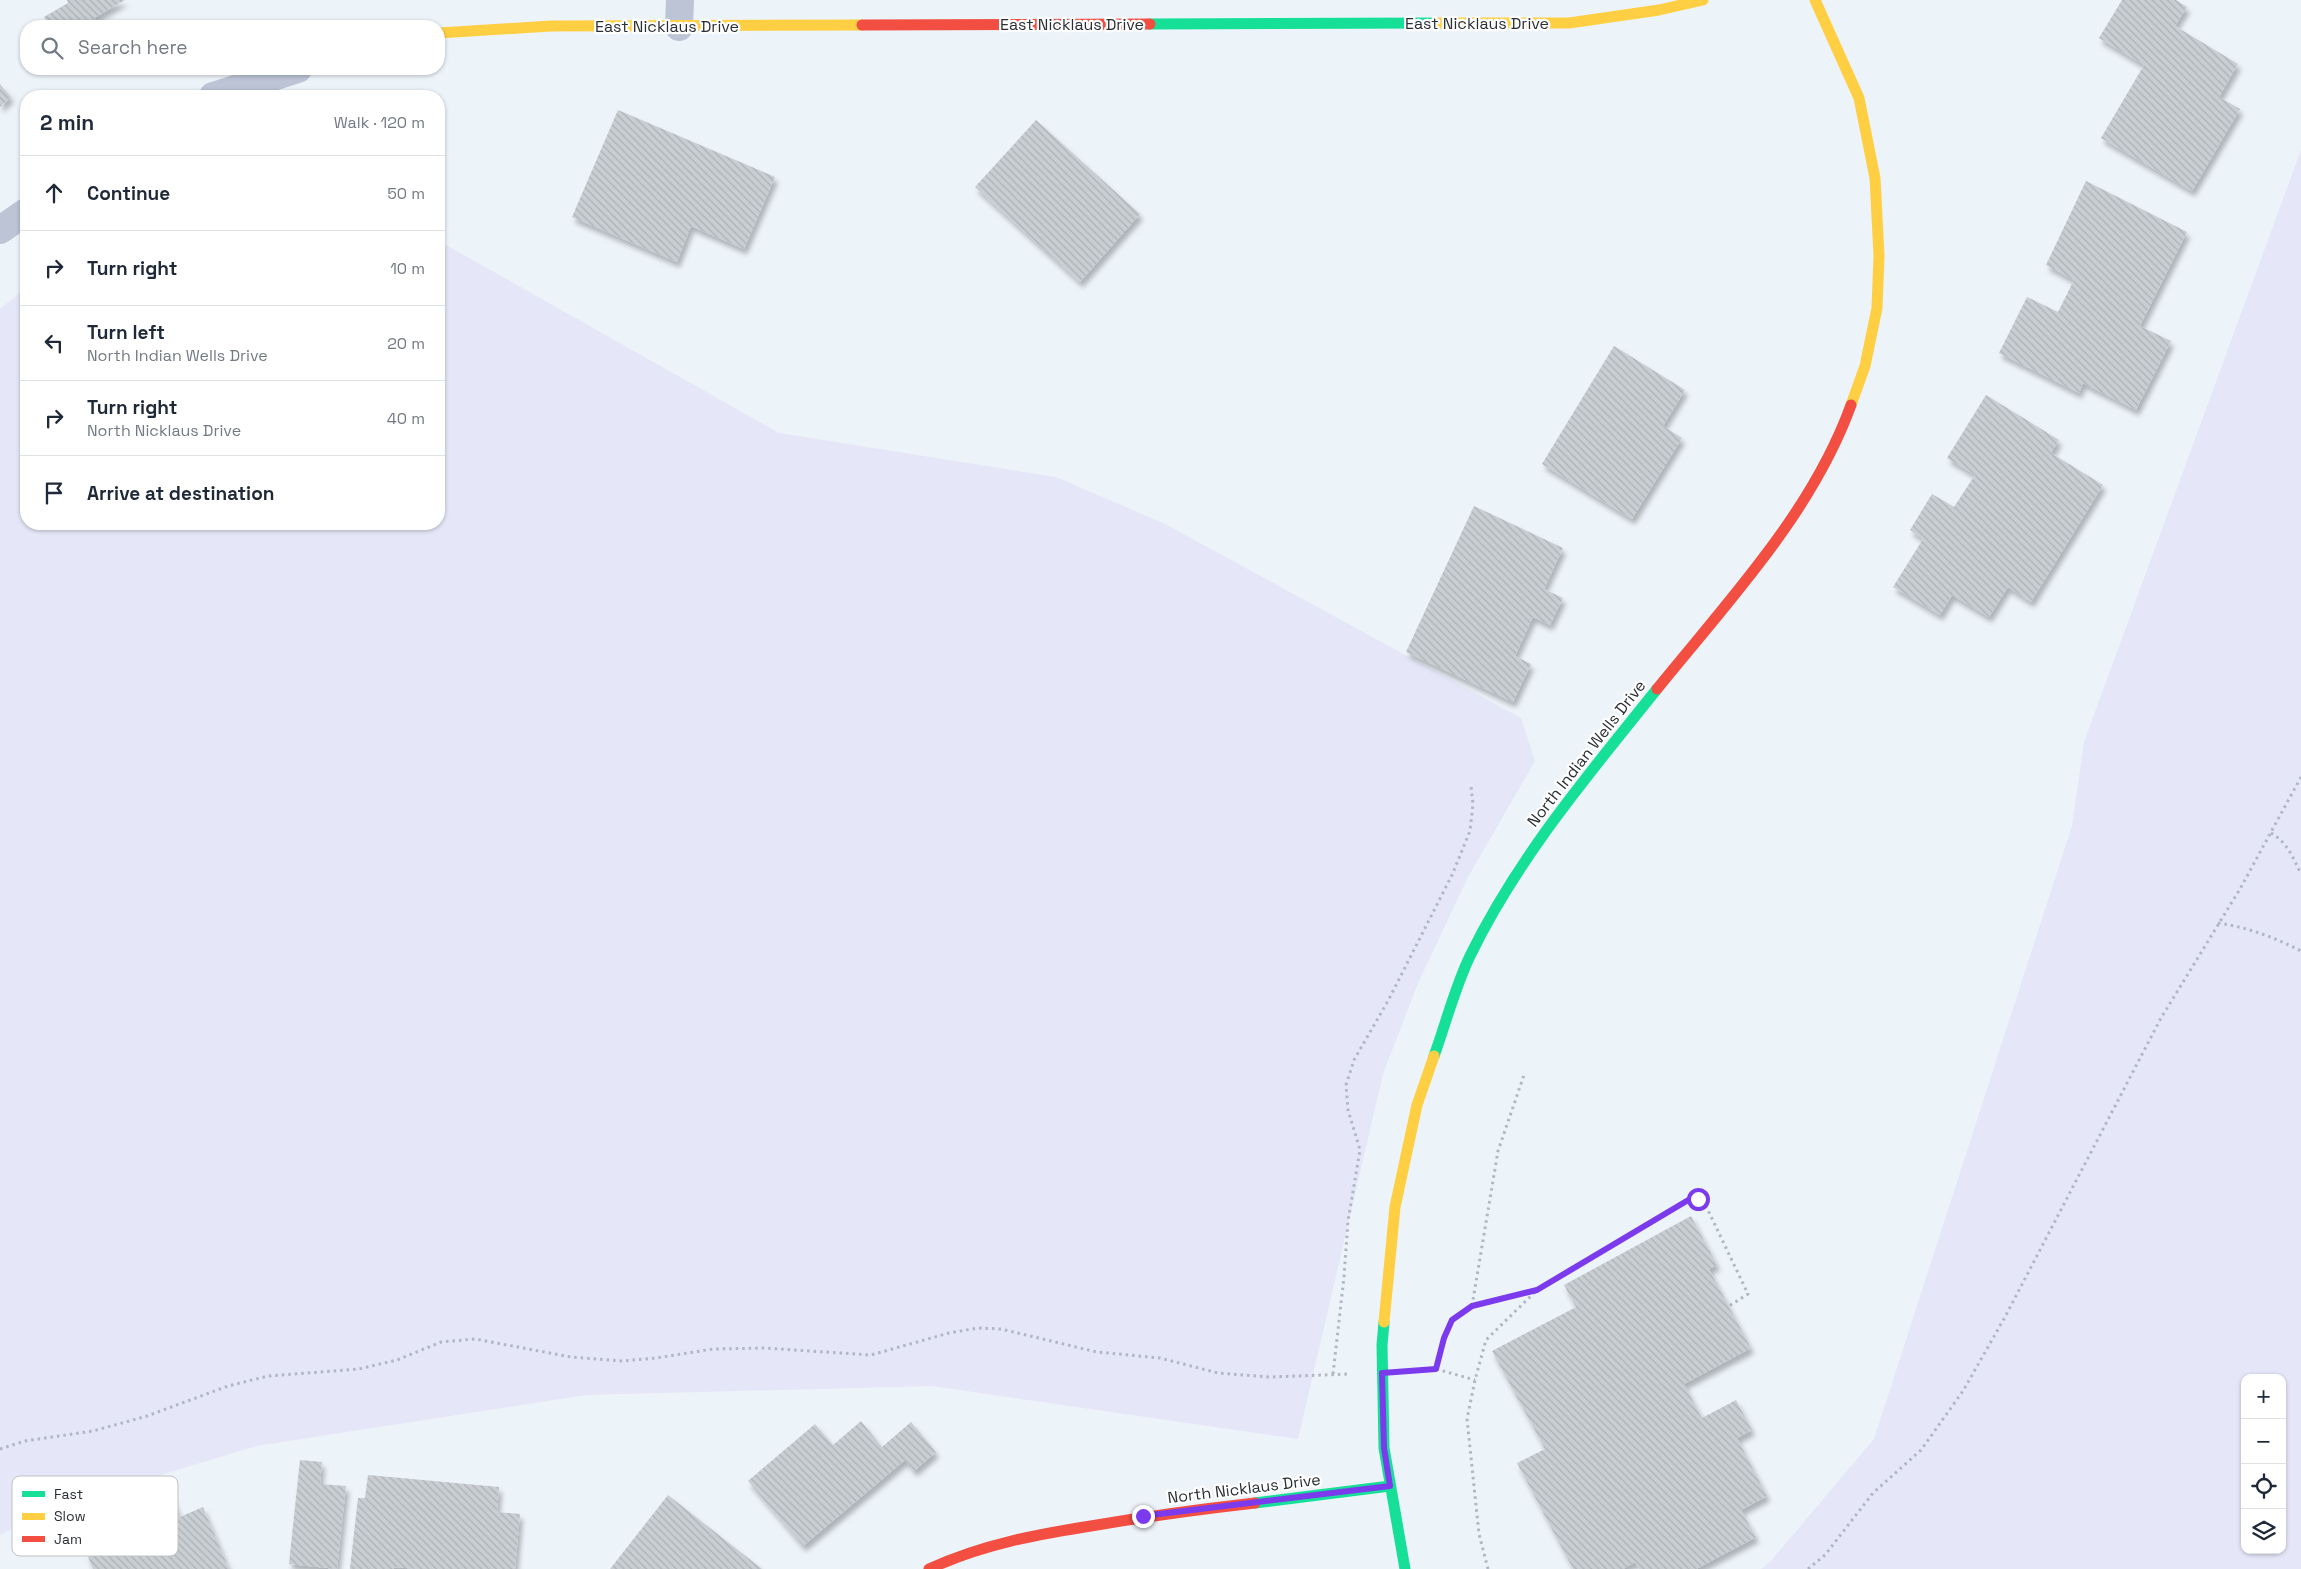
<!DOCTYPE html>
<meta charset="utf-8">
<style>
body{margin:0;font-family:"Space Grotesk",sans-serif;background:#f6f6f7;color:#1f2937}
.controls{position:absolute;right:15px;bottom:15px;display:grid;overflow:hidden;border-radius:10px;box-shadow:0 1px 4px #0004}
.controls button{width:45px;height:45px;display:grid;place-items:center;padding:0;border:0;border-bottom:1px solid #e0e1e3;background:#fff;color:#1f2937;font:25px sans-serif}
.stop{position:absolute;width:15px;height:15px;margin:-11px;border:4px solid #7c3aed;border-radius:50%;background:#fff}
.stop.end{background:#7c3aed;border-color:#fff;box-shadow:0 1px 5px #0008}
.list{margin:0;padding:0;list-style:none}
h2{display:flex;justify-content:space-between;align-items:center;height:65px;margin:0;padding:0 20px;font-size:21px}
h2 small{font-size:16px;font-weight:400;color:#747a83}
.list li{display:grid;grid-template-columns:32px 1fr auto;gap:15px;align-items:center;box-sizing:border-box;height:75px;padding:0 20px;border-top:1px solid #e0e1e3}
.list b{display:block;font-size:19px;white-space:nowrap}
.list p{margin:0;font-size:16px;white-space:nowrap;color:#747a83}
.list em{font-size:16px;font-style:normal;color:#747a83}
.icon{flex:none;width:28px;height:28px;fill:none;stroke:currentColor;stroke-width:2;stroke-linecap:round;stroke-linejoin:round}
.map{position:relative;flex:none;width:2301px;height:1569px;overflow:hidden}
.search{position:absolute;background:#fff;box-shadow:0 1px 4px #0004;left:20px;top:20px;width:425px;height:55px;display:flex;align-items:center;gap:12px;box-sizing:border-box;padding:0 18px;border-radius:20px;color:#747a83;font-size:19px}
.panel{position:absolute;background:#fff;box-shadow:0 1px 4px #0004;left:20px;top:90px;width:425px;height:440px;border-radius:20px}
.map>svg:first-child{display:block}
.grass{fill:#e5e6f7;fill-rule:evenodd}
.building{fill:url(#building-back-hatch);filter:url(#shadow)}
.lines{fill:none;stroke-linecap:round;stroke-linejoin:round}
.path{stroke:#b0b6c2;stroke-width:3;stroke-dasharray:2.5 4;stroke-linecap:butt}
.street{stroke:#bcc4d5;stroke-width:28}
.fast{stroke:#16e098;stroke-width:11}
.slow{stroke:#ffcf43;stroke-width:11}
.jam{stroke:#f24e42;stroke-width:11}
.route{stroke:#7c3aed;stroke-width:6}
.labels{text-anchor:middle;stroke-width:4.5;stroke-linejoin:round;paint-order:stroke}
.street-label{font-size:16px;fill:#2a2f34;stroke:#fff}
.key{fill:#fff;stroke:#bfc1c2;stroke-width:1}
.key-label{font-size:14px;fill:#2a2f34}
</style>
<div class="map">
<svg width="2301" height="1569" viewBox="0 0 2301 1569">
<defs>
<pattern id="building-back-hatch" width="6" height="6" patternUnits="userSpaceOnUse" patternTransform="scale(1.25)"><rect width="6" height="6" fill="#c8ced2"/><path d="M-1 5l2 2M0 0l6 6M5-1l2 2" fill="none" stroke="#acb1b5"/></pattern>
<filter id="shadow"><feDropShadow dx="3" dy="5.5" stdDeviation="2.5" flood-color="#0004"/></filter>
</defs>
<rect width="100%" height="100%" fill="#ecf3f9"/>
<g class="grass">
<path d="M2301,150V1569H1761L1770,1562L1874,1439L2072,826L2084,742ZM2245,1378H2282V1550H2245Z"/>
<polygon points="439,241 779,433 1056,477 1163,523 1521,718 1535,761 1468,877 1418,983 1383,1074 1298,1439 932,1386 586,1395 256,1446 62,1505 0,1535 0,309 26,288 26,524 439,524"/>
</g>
<g class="building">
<polygon points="67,0 125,0 94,18 99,26 50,26 44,17 68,3"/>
<polygon points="2122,0 2176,0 2187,7 2175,26 2238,64 2219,97 2240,109 2192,191 2101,138 2144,65 2099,38"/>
<polygon points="0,84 11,97 0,107"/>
<polygon points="618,110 775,177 744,249 691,226 677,262 572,217"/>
<polygon points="1036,120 1140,214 1080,282 975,187"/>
<polygon points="2086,181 2187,232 2140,326 2171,341 2136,410 2083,383 2079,393 1999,353 2027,297 2058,312 2074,280 2046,265"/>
<polygon points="1614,346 1685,390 1663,426 1682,438 1632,519 1542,464"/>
<polygon points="1986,395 2059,440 2051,453 2103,485 2031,602 2008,587 1989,617 1952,595 1940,615 1893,587 1923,539 1910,530 1932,494 1954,507 1975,475 1947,458"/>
<polygon points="1474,506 1563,548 1544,589 1563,598 1550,625 1533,617 1515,656 1531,664 1513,702 1406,652"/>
<polygon points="1691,1216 1717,1265 1709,1269 1751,1348 1684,1384 1702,1418 1736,1400 1752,1430 1737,1438 1767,1496 1741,1510 1756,1537 1696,1569 1639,1569 1635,1562 1623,1569 1573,1569 1517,1463 1545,1449 1492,1351 1576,1307 1564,1285"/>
<polygon points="861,1421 882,1447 911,1422 936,1452 914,1471 905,1460 803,1546 748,1481 815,1424 833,1445"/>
<polygon points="300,1460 322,1462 320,1484 346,1486 337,1569 289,1564"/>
<polygon points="368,1475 499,1487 497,1512 520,1514 515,1569 419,1569 394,1567 394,1569 350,1569 358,1498 365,1498"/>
<polygon points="171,1495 180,1517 203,1507 229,1569 93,1569 87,1554 122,1540 114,1520"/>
<polygon points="668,1495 762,1569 610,1569"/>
</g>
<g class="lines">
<g class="path">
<path d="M2271,833C2288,843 2293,858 2301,874"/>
<path d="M2218,923C2247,927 2276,938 2301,951"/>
<polyline points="1472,1306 1498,1151 1524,1075"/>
<path d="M1436,1369C1440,1354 1442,1335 1451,1322C1465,1301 1513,1296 1536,1290"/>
<polyline points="1417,1371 1436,1369 1475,1380"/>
<polyline points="1333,1374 1344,1277 1348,1221 1360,1150 1348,1110 1346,1085 1354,1060 1389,999 1452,875 1470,831 1473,804 1471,786"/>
<polyline points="0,1449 25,1441 93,1431 147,1416 228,1386 268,1376 359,1369 397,1360 441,1342 475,1339 571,1357 622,1361 656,1358 713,1349 764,1348 871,1355 949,1333 978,1328 1001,1329 1097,1352 1160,1358 1218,1373 1270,1377 1348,1374"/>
<polyline points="1488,1569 1479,1534 1467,1419 1475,1380 1486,1340 1537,1290 1690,1199 1698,1199 1706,1206 1748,1294 1729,1306"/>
<polyline points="1808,1569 1825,1555 1873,1493 1921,1450 1963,1391 2005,1317 2161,1018 2240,889 2301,777"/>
</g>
<g class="street">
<polyline points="679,27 680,0"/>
<polyline points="213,96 298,69"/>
<polyline points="0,230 26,212"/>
</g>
<g class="fast">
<polyline points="1150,24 1435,23"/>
<path d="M1434,1056C1446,1023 1455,987 1470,956C1518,857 1589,774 1657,689"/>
<polyline points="1384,1322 1382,1345 1384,1448 1405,1569"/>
<polyline points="1255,1503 1390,1486"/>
</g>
<g class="slow">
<polyline points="1815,0 1859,98 1875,178 1879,256 1877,308 1865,366 1851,405"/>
<polyline points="1435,23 1569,23 1659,10 1703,0"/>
<polyline points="439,33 551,26 862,25"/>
<polyline points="1384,1322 1395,1207 1417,1105 1434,1056"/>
</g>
<g class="jam">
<polyline points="862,25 1150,24"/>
<path d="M1657,689C1728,601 1812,513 1851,405"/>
<path d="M929,1569C983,1544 1039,1534 1097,1525C1150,1516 1202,1509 1255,1503"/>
</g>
</g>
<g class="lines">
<polyline class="route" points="1143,1516 1390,1486 1384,1448 1382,1373 1436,1369 1444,1338 1452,1320 1472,1306 1537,1290 1690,1199 1698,1199"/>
</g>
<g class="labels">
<g class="street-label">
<text x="1477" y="29">East Nicklaus Drive</text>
<text x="1072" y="30">East Nicklaus Drive</text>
<text x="667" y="32">East Nicklaus Drive</text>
<text transform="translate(1586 753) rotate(-52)" y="6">North Indian Wells Drive</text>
<text transform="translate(1244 1488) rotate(-7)" y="6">North Nicklaus Drive</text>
</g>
</g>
<rect x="12" y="1476" width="166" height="80" rx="8" class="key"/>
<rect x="22" y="1491" width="23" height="6" fill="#16e098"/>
<rect x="22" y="1513" width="23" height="7" fill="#ffcf43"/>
<rect x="22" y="1536" width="23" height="6" fill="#f24e42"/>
<g class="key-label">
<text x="54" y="1499">Fast</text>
<text x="54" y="1521">Slow</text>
<text x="54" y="1544">Jam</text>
</g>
</svg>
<div class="controls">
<button>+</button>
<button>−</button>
<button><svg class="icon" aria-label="locate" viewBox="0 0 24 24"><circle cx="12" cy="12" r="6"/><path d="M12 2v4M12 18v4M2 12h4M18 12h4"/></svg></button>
<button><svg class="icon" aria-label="layers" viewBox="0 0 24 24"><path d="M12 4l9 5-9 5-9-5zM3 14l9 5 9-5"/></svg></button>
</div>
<div class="stop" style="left:1698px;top:1199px"></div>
<div class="stop end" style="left:1143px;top:1516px"></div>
<div class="search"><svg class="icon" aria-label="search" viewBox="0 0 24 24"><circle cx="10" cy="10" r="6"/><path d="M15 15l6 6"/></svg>Search here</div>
<section class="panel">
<h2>2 min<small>Walk · 120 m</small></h2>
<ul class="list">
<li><svg class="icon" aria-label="ahead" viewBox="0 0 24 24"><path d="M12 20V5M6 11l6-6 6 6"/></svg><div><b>Continue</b></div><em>50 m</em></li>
<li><svg class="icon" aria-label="right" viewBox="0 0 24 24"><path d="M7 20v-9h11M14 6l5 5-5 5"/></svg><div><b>Turn right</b></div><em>10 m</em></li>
<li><svg class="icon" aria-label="left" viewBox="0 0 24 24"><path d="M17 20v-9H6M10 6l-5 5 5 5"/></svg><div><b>Turn left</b><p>North Indian Wells Drive</p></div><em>20 m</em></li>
<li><svg class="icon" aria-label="right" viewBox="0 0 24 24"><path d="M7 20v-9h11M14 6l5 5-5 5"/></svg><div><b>Turn right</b><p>North Nicklaus Drive</p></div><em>40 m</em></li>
<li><svg class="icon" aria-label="arrive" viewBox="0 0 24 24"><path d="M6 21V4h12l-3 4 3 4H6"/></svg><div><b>Arrive at destination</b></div></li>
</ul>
</section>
</div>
